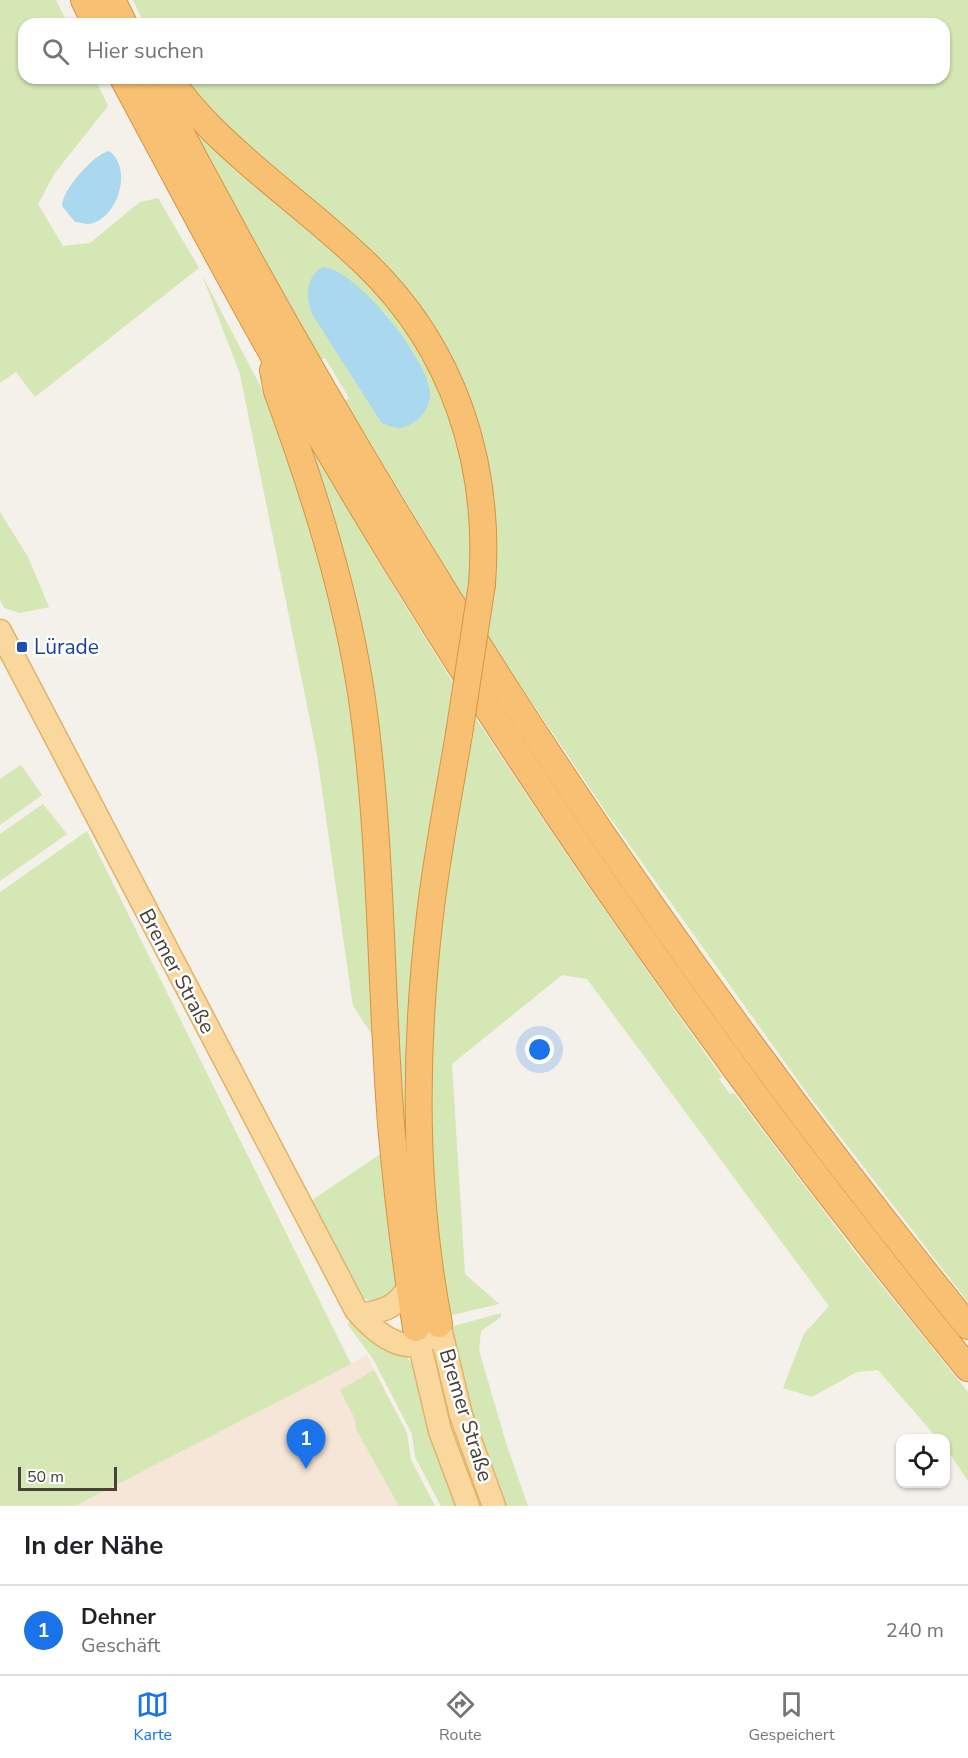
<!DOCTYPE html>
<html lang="de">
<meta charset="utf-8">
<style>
body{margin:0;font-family:"Nunito Sans",sans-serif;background:#f6f6f6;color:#202124}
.controls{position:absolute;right:18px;bottom:18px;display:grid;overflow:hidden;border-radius:12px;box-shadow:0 2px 4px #0004}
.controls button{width:54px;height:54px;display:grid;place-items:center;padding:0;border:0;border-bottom:2px solid #e0e0e0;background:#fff;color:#202124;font:30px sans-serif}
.scale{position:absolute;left:18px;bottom:15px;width:99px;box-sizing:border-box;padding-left:6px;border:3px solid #484138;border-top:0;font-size:16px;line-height:21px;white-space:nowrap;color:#484138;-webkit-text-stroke:4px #fff;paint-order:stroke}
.you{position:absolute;left:540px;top:1050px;width:21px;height:21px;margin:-15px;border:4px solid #fff;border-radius:50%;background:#1a73e8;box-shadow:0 0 0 9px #1a73e833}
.badge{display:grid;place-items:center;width:39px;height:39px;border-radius:50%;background:#1a73e8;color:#fff;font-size:20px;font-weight:700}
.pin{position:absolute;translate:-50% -50px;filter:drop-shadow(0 2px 3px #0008)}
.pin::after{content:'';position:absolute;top:32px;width:21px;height:18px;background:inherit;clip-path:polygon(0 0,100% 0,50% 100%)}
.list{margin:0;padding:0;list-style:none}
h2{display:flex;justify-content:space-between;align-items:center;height:78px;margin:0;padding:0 24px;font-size:26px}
h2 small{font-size:20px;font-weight:400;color:#757577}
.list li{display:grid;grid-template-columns:39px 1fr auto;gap:18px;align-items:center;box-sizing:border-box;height:90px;padding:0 24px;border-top:2px solid #e0e0e0}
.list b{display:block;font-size:22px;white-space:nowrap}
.list p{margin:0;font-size:20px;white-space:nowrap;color:#757577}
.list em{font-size:20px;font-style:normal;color:#757577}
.icon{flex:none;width:33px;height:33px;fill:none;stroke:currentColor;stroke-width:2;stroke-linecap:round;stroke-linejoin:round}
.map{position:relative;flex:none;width:968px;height:1506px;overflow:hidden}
.search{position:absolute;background:#fff;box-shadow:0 2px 4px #0004;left:18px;right:18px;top:18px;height:66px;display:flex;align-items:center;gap:15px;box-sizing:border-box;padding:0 21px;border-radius:18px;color:#757577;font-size:22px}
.sheet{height:168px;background:#fff}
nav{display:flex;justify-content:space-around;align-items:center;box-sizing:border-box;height:84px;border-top:2px solid #e0e0e0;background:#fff;font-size:16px;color:#757577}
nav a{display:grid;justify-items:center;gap:3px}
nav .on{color:#1a73e8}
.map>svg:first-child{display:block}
.commercial{fill:#f5e6d7}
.green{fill:#d4e7b5;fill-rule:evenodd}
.water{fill:#aad8ee}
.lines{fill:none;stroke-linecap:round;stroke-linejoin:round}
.major-casing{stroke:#dfb46d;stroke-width:25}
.highway-casing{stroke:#d79441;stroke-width:28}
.major{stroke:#fad89d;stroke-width:22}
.highway{stroke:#f8c072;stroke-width:26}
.highway-bridge-casing{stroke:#d79441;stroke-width:28;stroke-linecap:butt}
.highway-bridge{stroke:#f8c072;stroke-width:26}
.transit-dot{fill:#1a4fb4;stroke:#fff;stroke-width:2}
.labels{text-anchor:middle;stroke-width:5;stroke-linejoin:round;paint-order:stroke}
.transit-label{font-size:21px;fill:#164399;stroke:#fff;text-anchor:start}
.street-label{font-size:21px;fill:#484138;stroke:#fff}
</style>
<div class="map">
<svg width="968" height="1506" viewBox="0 0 968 1506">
<rect width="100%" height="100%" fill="#f4f0ea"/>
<polygon class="commercial" points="367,1355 407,1433 411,1460 435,1506 75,1506"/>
<g class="green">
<polygon points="0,0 56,0 68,24 24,24 24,78 95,78 108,106 54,174 38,204 63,246 90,243 140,202 158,198 199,268 35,397 16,372 0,383"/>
<path d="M133,0H968V1302L812,1100L608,815L493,645L345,401L349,398L325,358L320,360L193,130L232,166L333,245L419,342L456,421L493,593L461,385L280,184L177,78H944V24H144ZM309,306L385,313C403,338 434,372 428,404L381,422Z"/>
<polygon points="202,275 264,393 295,475 326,569 360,739 380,1047 353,1006 317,755 240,374"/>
<path d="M309,443C340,495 370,547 401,599C501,763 611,921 722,1077L719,1079L730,1094L734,1093L854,1251L968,1392V1481L946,1448V1438H937L878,1370L857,1372L812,1397L783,1388L804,1334L829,1306L587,979L562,975L452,1064L465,1274L499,1304L448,1316L436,1231L427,1086L451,707L406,1209L387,883L304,444Z"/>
<polygon points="0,512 28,557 49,607 20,613 4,608 0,600"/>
<polygon points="21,765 42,795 0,825 0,779"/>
<polygon points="43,804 67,834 0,881 0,834"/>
<polygon points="87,831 351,1364 75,1506 0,1506 0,892"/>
<polygon points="386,1150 398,1289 377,1303 360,1297 308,1203"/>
<polygon points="501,1313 501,1317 481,1331 479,1350 506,1443 528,1506 504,1506 479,1443 450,1327"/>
<polygon points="350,1319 400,1351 413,1364 460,1506 441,1506 415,1457 412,1434 373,1359 348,1325"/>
<polygon points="374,1370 407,1433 411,1460 435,1506 399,1506 356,1429 355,1419 340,1390"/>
</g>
<g class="water">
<path d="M109,151C134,169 117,220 89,224C85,224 79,222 75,222L62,206C62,190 94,154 109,151Z"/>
<path d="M323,267C356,269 430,360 430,394C430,407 422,418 411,424C401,431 391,428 381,422L312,314C306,297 305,277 323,267Z"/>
</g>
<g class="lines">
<defs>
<g id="major">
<path d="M0,631L356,1310C377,1335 416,1367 439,1324"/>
<path d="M365,1314C385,1311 399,1305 409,1286"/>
<polyline points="439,1324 461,1415 494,1506"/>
<polyline points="416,1329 440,1431 468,1506"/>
</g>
<g id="highway">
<polyline points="84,0 96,24"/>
<polyline points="112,0 124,24"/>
<path d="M123,78C172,169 220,261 271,351C474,708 708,1051 968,1368"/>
<path d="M152,78C381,520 654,940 968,1326"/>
<path d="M168,78C182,96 197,114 213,130C261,178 318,217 367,265C454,349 491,464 482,584"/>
<path d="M273,370L277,391C314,492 346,592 362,699C382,840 380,982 391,1124C397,1192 405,1260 416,1328"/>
<path d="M439,1324C413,1190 414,1050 430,915C437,854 449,794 459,734"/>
</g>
</defs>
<use href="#major" class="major-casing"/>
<use href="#highway" class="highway-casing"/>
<use href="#major" class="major"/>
<use href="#highway" class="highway"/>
<defs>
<polyline id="highway-bridge" points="459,734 482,584"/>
</defs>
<use href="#highway-bridge" class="highway-bridge-casing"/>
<use href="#highway-bridge" class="highway-bridge"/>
</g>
<rect class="transit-dot" x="16" y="641" width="12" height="12" rx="3"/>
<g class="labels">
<g class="transit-label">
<text x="34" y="654">Lürade</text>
</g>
<g class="street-label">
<text transform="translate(177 971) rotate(62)" y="7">Bremer Straße</text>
<text transform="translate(466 1415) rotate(73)" y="7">Bremer Straße</text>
</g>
</g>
</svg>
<div class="controls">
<button><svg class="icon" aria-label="locate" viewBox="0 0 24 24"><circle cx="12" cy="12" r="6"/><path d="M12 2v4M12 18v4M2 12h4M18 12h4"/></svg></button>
</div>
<div class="scale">50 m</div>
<div class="you"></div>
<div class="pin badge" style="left:306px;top:1469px">1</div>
<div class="search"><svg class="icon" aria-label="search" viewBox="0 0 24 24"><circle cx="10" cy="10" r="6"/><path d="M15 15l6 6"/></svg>Hier suchen</div>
</div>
<section class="sheet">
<h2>In der Nähe<small></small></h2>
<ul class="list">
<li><span class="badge">1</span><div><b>Dehner</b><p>Geschäft</p></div><em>240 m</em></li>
</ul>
</section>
<nav>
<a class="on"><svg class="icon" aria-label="map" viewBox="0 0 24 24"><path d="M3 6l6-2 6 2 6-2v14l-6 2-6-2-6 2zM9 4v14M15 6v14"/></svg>Karte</a>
<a><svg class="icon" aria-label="directions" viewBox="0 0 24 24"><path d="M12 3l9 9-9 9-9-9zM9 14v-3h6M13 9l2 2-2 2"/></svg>Route</a>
<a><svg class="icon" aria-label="saved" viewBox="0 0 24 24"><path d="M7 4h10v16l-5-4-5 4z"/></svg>Gespeichert</a>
</nav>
